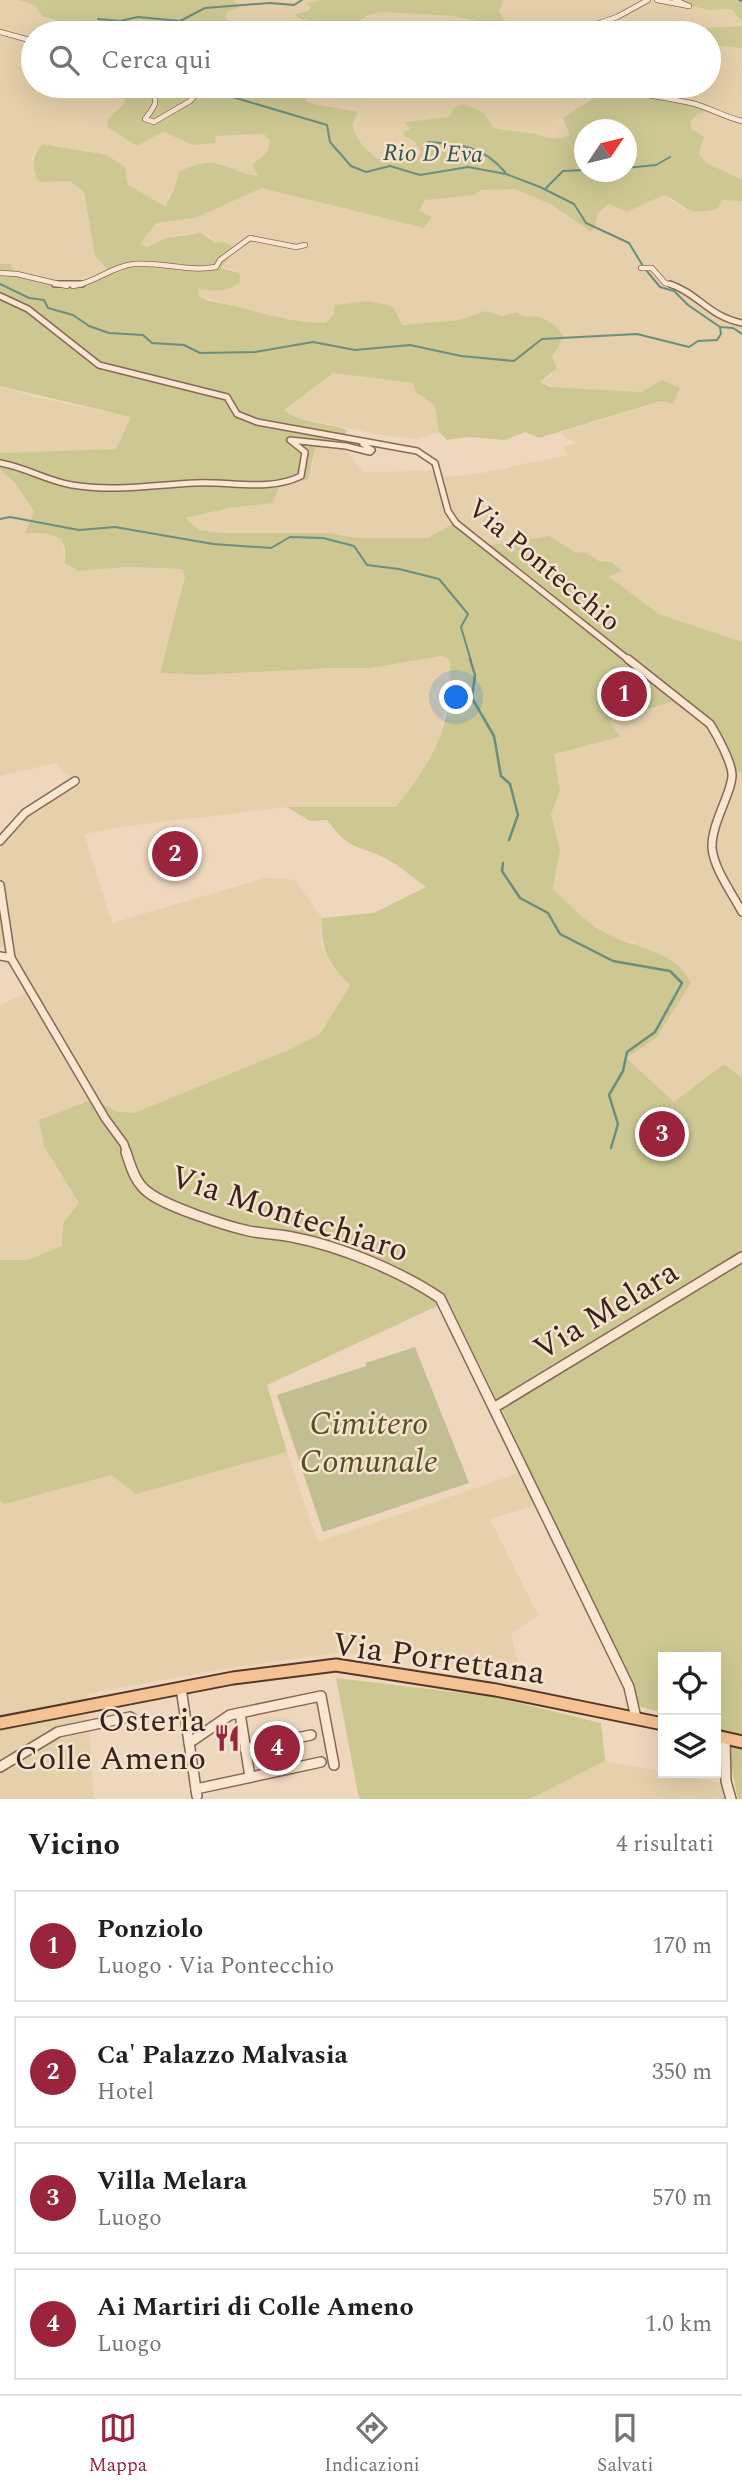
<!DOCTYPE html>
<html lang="it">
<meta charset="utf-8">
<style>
body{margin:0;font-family:Spectral,serif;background:#f6f6f6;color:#202124}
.controls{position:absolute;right:21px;bottom:21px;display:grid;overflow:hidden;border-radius:0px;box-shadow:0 7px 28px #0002}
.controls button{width:63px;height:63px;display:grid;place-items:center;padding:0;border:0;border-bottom:2px solid #e0e0e0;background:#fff;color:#202124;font:35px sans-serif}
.compass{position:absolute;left:574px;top:119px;width:63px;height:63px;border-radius:50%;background:#fff;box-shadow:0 7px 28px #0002;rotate:55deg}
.you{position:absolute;left:457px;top:698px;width:24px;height:24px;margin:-18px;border:5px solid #fff;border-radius:50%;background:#1a73e8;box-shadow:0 0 0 10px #1a73e833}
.badge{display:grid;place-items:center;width:46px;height:46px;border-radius:50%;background:#99243c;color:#fff;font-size:23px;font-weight:700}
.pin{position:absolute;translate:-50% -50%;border:4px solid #fff;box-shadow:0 2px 7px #0006}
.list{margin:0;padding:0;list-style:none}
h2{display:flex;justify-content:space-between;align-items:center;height:91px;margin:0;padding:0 28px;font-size:30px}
h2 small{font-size:23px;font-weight:400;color:#757577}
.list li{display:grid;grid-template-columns:46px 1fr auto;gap:21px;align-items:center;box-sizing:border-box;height:112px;margin:0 14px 14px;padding:0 14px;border:2px solid #e0e0e0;border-radius:0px}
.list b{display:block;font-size:26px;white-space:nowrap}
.list p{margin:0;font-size:23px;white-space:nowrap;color:#757577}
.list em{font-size:23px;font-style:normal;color:#757577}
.icon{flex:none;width:38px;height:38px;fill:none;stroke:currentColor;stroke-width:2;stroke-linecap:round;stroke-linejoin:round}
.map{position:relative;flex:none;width:742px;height:1799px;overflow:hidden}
.search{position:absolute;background:#fff;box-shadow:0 7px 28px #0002;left:21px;right:21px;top:21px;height:77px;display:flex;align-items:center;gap:18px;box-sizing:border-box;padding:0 24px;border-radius:38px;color:#757577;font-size:26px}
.sheet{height:595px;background:#fff}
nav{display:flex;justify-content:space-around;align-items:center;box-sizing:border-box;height:98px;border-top:2px solid #e0e0e0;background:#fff;font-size:19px;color:#757577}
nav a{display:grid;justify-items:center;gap:4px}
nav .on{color:#99243c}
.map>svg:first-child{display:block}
.farmland{fill:#e5d0ab}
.green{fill:#cdc892;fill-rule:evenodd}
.cemetery{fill:#c1be91}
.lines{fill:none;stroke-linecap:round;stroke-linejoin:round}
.stream-far1{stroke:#698e7d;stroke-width:2}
.stream{stroke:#698e7d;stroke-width:2.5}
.minor-far3-casing{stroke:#886756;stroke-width:6}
.minor-far2-casing{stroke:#886756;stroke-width:8}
.minor-far1-casing{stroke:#886756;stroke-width:10}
.minor-casing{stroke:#886756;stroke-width:12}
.major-casing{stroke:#55362b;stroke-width:15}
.minor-far3{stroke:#fae6d1;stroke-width:4.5}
.minor-far2{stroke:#fae6d1;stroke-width:5}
.minor-far1{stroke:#fae6d1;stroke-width:7}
.minor{stroke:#fae6d1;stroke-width:9}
.major{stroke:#f5c393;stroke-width:11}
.labels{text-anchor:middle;stroke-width:5;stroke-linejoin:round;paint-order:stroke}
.far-water-label{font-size:24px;font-style:italic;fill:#2a574b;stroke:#f6e2cd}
.street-label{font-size:28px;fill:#37231b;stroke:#f6e2cd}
.near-street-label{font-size:33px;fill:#37231b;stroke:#f6e2cd}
.near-park-label{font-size:33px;font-style:italic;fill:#515421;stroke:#f6e2cd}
.near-poi-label{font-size:33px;fill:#37231b;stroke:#f6e2cd;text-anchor:end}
</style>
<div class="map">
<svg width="742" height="1799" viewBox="0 0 742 1799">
<rect width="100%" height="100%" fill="#efd7be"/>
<g class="farmland">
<polygon points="0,0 19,0 35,5 42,16 71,26 67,33 33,33 33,54 26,55 33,63 33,86 128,86 124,104 107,127 137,146 163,132 171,136 216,142 214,136 264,134 270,141 259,176 241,174 218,163 207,163 186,169 179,172 177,183 169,194 167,208 135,191 128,185 125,167 107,155 42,144 33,155 32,162 37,179 70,181 84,192 95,256 108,270 67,285 15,273 10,264 0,264"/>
<polygon points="234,0 321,0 308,3 308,11 295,13 307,22 318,22 327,28 322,31 296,33 244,33 228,22 225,16 227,12 238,8"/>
<polygon points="508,0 663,0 709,10 731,9 742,21 742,26 640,31 645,33 343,33 368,15 381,12 452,16 503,25 506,22 498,11 503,1"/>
<polygon points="709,45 742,48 742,180 707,163 699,154 699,146 690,122 698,114 708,111 607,86 709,86"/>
<polygon points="291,86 604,86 605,90 569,129 570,135 563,137 548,140 494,128 484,113 464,104 449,117 405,122 410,129 408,139 414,141 423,154 378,159 367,151 356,136 352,125 357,113 313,104 305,100 316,87"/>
<polygon points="262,188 424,228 419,212 425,200 505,188 515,189 552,205 572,217 578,223 595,228 598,213 609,204 627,212 664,195 684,209 722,200 742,201 742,642 659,614 607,575 599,561 587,553 575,552 549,536 484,546 454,523 428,538 357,538 329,533 221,533 199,530 184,518 229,508 273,503 279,487 295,483 312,469 315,449 324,446 341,446 364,472 432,471 444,477 482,473 568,455 563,448 575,443 560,433 662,401 673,404 662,380 642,392 563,390 540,382 552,375 552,357 557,347 526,317 516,312 503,316 485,311 459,320 403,325 399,316 368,301 335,305 333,315 326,323 304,324 275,319 200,296 197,289 210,291 239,273 233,269 221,268 230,255 208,236 201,233 185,234 166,238 147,247 139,244 156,223 195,218"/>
<polygon points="333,373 413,383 435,406 439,432 417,439 386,436 291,416 284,410"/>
<polygon points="0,386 35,397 132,417 116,449 0,453"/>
<polygon points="0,469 5,471 16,484 46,533 61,539 65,563 79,571 128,567 182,569 185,576 160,673 201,675 331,668 371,668 442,656 450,660 451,686 437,748 421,776 396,807 287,807 127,826 84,834 112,923 265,878 295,880 322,918 321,945 332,966 350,984 320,1034 291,1049 134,1113 115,1111 94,1100 66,1179 80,1203 63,1223 62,1246 28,1260 0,1260 0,1005 25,993 5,945 0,947 0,848 19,819 83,784 65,773 56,763 0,776"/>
<polygon points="679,700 716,734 732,771 742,772 742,1078 724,1064 674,1102 625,1058 656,1038 635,943 613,937 585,919 553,889 560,850 551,814 560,791 554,754 620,737 609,720"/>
<polygon points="287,1452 318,1542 528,1470 543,1503 490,1519 538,1615 511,1634 523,1681 440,1662 391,1654 336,1653 229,1668 87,1694 94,1799 0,1799 0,1501 5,1504 111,1475 136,1493"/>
<polygon points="605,1761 722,1783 726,1799 530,1799"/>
</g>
<g class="green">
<polygon points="19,0 234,0 239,8 227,12 225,16 228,22 244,33 67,33 70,25 42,16 35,5"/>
<path d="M321,0H508L503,1L499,11L506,22L503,26L452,16L381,12L368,15L343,33H296L322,31L327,28C317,18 305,25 294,14L308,11L310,8L307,3Z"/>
<polygon points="663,0 742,0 742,21 731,9 710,10"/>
<polygon points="742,26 742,48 709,45 709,33 645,33 638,31"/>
<path d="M128,86L317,87L307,95L305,100L313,104L358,112L352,125C357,140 365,150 378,159L422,154L414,141L404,136L403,132L410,129L404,122L449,117L454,108L464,104L484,113L494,128C506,131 518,131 530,133C548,135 547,143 570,135L563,118L605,91L604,86H607L642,96L694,104L709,111L698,114L690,122L692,129L704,137L699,154L707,163L742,180V201L722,200L717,209C683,216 692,208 664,195L627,212L609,204L598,213L595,228L590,231L552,205L515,189L482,190L474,195L425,200L419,211L432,217L424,228L262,188L195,218L156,223L140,244L147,247L166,238L201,233L216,243C225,241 228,243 235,249L221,268L239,273L241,281C229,292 214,292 198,289L199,296L209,301C249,307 284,324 326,323L333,315L335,305L368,301L392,306L403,325L459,320L485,311L503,316L516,312L526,317C543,313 555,324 564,337L552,357L557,368L540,382L550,387L642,392L662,380L680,388L673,404L661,401L539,438L525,432L505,440L468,437L447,440L439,432L435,406L416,392L413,383L333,373L284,410C296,422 329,423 347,430L341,446H324L315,449L308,479L279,487L273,503L229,508L185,518L199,530L221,533H329L357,538H428L454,523L484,546L549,536L575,552L587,553L599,561L611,562L622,571L608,576L659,614L742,642V772L732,771L716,734L679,700L609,720L620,737L554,754L560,791L551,814L560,850L553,889C571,906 590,927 614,937C644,950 675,952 691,983L656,1038L626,1058L674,1102L724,1064L742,1078V1799H738L732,1768L729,1732L716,1729V1657H663V1713L639,1706L502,1410L448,1301L267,1385L287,1452L136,1494L111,1475L5,1504L0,1501V1260H28L62,1246L63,1223L79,1203L44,1146L39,1120L94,1099L115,1111L134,1113L291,1049L320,1034L350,985C327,961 321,951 322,918L374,913L426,887C413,878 399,865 385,858C355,844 349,850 327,820L310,821L287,807H396C435,758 453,725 450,660L442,656L371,668H331L201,675L160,673L185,576L182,569L128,567L79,571L65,563V549L61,539L46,533H25L34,512L16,484L0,469V453L116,449L131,417L0,386V264H10L15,273C49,281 76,289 108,270L95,256L84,192L70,181L42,182L37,180C32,163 31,159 42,144L107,155L125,167L128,185L166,207C169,195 179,184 178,172C190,167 205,160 218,164C233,167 242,175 258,176L252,164C263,157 268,154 270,141L264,134L215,136L216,143L194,145L163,132L137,146L107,127L108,119L124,104ZM584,130H626V172H584Z"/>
<polygon points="336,1678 495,1697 601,1723 605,1761 530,1799 359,1799"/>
</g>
<polygon class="cemetery" points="415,1347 469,1483 323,1532 277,1395 366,1366 366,1363"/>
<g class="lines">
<g class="stream-far1">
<polyline points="739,0 742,1"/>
<polyline points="98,19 120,21 138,17 180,21 205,8 270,3 294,5 302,0"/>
<polyline points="233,86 229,88 229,96 327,125 330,142 351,166 366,172 390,166 420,175 468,167 506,174 540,187 574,204 586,223 629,243 643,266"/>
<path d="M428,142C460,144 483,146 505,172"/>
<polyline points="626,168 656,165 670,157"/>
<polyline points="546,188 563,171 584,170"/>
<polyline points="646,270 660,287 674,291 688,305 720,327 733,328 742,334"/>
<polyline points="0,284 29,298 44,300 48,308 73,315 89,326 109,333 143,335 152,343 184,345 200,353 255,352 313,342 355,350 410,345 461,356 514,361 542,339 637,334 689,347 698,341 717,340 721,334 720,327"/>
<polyline points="0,519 10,517 79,530 115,527 213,544 271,548 290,537 323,538 354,546 367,565 399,569 439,579 468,614 461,627 471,661"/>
</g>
<g class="stream">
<polyline points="470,659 475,675 472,698 494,736 501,776 510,784 518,815 509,840"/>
<polyline points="503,863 502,871 520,898 548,913 560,934 613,961 670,971 682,983 655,1032 627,1052 623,1071 609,1095 618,1124 611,1148"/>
</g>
<defs>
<g id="minor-far3">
<polyline points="657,0 689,6 675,0"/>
<polyline points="0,32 33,41"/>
<polyline points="581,33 588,27 617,17 648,0"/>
<path d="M148,86C160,101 156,105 145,119L154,122L190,101L203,86"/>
<path d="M610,86C637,94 663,97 691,103C706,106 724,117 742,121"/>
<polyline points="641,268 652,268 665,283 675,286"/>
<polyline points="0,273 17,274 67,286"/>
<path d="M73,286C95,283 112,266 134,264C162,262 188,272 216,267L220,260L250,238L296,247L305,245"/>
</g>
<g id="minor-far2">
<polyline points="55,284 82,284"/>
<path d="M670,284C699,294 708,316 742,323"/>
<polyline points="0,296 28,309 99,365 227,397 237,414 257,422 417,451 435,463 448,511 456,523 630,661"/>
<path d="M0,463C25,467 47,481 72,485C113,492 154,485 195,483C229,481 269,492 301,476L305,452L290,440L346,446L370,452L372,450L363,444"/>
</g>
<g id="minor-far1">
<path d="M628,659L710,724C717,735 731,761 732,774C733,791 711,823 712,848C714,869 732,893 742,912"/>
<polyline points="0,841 25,813 75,781"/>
<polyline points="0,885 11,958"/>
<polyline points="0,956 11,958 105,1118 124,1144 127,1153"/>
</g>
<g id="minor">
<path d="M126,1152C131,1167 135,1183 149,1193C168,1207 226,1226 249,1231C263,1234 278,1234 292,1237C340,1246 400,1271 440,1298L629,1687L636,1718"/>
<polyline points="495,1407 742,1257"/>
<polyline points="181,1688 197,1796"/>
<polyline points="240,1713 250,1777"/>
<polyline points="725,1739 726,1781 731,1799"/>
<polyline points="189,1743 230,1715 321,1696 334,1765"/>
<polyline points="245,1749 311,1735"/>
<polyline points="0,1767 58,1732 130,1717 140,1724"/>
<polyline points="196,1789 321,1762"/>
</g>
<g id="major">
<polyline points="0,1723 233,1678 336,1665 496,1690 663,1724"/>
<polyline points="716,1736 742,1742"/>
</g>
</defs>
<use href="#minor-far3" class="minor-far3-casing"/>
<use href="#minor-far2" class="minor-far2-casing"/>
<use href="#minor-far1" class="minor-far1-casing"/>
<use href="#minor" class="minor-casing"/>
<use href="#major" class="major-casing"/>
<use href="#minor-far3" class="minor-far3"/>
<use href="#minor-far2" class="minor-far2"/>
<use href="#minor-far1" class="minor-far1"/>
<use href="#minor" class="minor"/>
<use href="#major" class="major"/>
</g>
<defs>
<symbol id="restaurant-bare" viewBox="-9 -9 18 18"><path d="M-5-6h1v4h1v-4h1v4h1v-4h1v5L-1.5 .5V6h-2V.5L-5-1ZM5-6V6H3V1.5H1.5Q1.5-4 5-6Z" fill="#99243c" stroke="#f6e2cd" stroke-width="2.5" paint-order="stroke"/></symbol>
</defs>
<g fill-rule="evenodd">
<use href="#restaurant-bare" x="208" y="1719" width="38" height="38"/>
</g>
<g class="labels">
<g class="far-water-label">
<text transform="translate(433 153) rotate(1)" y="8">Rio D'Eva</text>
</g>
<g class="street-label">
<text transform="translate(545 564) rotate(40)" y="10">Via Pontecchio</text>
</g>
<g class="near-street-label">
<text transform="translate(290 1212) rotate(18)" y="12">Via Montechiaro</text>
<text transform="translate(605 1309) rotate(-31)" y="12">Via Melara</text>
<text transform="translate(439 1657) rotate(8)" y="12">Via Porrettana</text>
</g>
<g class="near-park-label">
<text x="369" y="1434">Cimitero<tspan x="369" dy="38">Comunale</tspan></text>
</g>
<g class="near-poi-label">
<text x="206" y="1731">Osteria<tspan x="206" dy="38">Colle Ameno</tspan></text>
</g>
</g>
</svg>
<div class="controls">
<button><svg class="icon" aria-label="locate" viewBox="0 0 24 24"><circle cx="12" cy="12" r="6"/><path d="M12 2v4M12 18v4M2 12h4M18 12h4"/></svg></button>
<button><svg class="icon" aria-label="layers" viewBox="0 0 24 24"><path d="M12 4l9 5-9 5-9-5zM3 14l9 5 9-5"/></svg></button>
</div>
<svg class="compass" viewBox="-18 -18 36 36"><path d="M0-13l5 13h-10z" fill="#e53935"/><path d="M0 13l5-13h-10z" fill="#757577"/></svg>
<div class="you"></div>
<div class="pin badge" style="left:624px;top:694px">1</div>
<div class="pin badge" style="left:175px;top:854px">2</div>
<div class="pin badge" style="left:662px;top:1134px">3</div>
<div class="pin badge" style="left:277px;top:1748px">4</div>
<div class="search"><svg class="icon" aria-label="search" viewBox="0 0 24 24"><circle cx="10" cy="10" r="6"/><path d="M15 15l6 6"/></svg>Cerca qui</div>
</div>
<section class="sheet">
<h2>Vicino<small>4 risultati</small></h2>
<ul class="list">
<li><span class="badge">1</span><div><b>Ponziolo</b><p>Luogo · Via Pontecchio</p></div><em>170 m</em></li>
<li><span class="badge">2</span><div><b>Ca' Palazzo Malvasia</b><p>Hotel</p></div><em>350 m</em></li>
<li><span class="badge">3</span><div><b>Villa Melara</b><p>Luogo</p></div><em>570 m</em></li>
<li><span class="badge">4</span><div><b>Ai Martiri di Colle Ameno</b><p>Luogo</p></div><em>1.0 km</em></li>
</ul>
</section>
<nav>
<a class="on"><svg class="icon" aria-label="map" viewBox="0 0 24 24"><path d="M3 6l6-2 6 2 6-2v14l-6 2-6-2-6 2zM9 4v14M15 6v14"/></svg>Mappa</a>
<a><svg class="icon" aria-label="directions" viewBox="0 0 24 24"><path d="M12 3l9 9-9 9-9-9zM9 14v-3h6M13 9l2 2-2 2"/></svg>Indicazioni</a>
<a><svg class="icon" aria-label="saved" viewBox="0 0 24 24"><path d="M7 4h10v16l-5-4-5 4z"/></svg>Salvati</a>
</nav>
